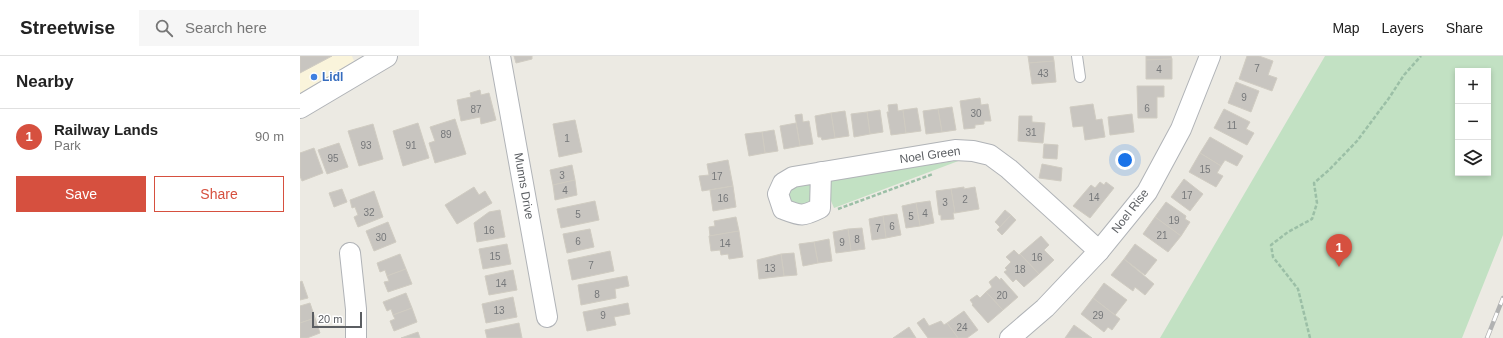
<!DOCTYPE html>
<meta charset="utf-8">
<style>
body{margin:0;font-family:Helvetica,sans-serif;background:#f6f6f6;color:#222}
.controls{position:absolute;right:12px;top:12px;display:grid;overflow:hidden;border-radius:0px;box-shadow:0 2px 6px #0003}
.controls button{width:36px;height:36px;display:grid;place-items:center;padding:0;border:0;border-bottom:1px solid #e0e0e0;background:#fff;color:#222;font:20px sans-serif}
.scale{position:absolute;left:12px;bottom:10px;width:50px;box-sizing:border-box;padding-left:4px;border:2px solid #5b5e62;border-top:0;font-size:11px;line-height:14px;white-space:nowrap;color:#5b5e62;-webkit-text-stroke:3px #fff;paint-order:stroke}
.you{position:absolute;left:825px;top:104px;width:14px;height:14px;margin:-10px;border:3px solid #fff;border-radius:50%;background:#1a73e8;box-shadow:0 0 0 6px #1a73e833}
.badge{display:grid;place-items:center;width:26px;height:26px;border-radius:50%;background:#d6503f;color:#fff;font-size:13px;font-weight:700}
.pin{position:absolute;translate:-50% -33px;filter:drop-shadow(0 1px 2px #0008)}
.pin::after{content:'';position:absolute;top:21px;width:14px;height:12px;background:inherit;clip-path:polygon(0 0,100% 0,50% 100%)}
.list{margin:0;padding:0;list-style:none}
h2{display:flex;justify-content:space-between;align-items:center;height:52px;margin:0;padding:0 16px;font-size:17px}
h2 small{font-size:13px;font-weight:400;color:#767676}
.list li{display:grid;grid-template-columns:26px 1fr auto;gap:12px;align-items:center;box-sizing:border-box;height:56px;padding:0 16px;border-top:1px solid #e0e0e0}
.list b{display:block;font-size:15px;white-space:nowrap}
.list p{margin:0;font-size:13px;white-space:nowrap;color:#767676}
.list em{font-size:13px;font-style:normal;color:#767676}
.actions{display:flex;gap:8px;padding:12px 16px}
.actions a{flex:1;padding:9px 0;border:1px solid #d6503f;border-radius:0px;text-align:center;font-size:14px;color:#d6503f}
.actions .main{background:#d6503f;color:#fff}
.icon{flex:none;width:22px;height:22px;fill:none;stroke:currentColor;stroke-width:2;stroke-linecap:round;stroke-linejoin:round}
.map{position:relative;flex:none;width:1203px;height:282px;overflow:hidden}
header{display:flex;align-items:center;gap:24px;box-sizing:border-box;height:56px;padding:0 20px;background:#fff;border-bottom:1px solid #e0e0e0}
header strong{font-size:19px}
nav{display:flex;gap:22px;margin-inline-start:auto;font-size:14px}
.search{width:280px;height:36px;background:#f6f6f6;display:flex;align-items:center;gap:10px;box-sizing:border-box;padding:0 14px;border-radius:0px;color:#767676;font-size:15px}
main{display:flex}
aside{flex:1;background:#fff}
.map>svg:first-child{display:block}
.commercial{fill:#faf4db}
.green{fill:#c2e1c3;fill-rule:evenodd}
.building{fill:#c8c5c0;stroke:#d0ccc2}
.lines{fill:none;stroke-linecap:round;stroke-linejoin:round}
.service-casing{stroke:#b0b3b7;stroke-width:12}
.minor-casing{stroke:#b0b3b7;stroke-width:22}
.tertiary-casing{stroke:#b0b3b7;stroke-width:24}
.path{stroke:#9bbfa6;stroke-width:2.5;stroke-dasharray:4 2;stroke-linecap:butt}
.service{stroke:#fff;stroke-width:10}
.minor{stroke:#fff;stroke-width:20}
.tertiary{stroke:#fff;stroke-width:22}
.rail-casing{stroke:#b1b2b2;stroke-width:4.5}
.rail{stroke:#fff;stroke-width:3;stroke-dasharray:9;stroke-linecap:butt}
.shop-dot{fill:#3f7fe0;stroke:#fff;stroke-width:1.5}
.labels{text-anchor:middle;stroke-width:3;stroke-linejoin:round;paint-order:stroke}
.number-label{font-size:10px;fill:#76787a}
.shop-label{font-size:12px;font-weight:bold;fill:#366cbe;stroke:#fff;text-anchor:start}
.street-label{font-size:12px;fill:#5b5e62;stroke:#fff}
</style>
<header>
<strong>Streetwise</strong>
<div class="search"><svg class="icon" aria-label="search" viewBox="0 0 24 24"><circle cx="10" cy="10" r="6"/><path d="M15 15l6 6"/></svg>Search here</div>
<nav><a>Map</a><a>Layers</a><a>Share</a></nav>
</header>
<main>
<aside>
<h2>Nearby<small></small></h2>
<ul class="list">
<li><span class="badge">1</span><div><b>Railway Lands</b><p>Park</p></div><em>90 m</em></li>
</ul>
<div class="actions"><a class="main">Save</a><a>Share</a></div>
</aside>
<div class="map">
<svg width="1203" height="282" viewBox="0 0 1203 282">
<rect width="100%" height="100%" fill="#eceae3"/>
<polygon class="commercial" points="0,0 52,0 54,5 0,37"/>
<g class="green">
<path d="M1025,0H1203V179L1162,282H860ZM1158,15H1188V117H1158Z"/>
<polygon points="661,104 534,152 526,133 531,124"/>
<polygon points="503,126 512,129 516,135 508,152 487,149 487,132"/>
</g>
<g class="building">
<polygon points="0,0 32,0 0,17"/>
<polygon points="214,0 232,0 232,3 216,7"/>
<polygon points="728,0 753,0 754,5 729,7"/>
<polygon points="846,0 871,0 872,3 846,4"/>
<polygon points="947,0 959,0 973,5 968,19 977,22 972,35 939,23"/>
<polygon points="872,3 872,23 846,23 846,4"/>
<polygon points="754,5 756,26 732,28 729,7"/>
<polygon points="936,26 959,35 951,56 928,47"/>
<polygon points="837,30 864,30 864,41 857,41 857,62 838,62"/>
<polygon points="180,34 181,39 189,37 196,64 181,68 180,61 161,65 157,44 171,41 170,37"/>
<polygon points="680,42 681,49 688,48 691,65 684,65 684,68 675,69 675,72 664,73 660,45"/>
<polygon points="597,48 598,55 603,54 606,77 591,79 587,56 589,56 588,49"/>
<polygon points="793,48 796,64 802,63 805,81 785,84 783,70 773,71 770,51"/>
<polygon points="652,51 656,74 642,76 638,53"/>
<polygon points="617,52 621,75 606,77 603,54"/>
<polygon points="638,53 642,76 626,78 623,55"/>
<polygon points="924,53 950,66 946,73 954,77 947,89 914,72"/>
<polygon points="580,54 583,76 570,78 567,56"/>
<polygon points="545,55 549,80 535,82 531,57"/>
<polygon points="567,56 570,78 554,81 551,58"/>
<polygon points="531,57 535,82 522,84 521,81 518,81 515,60"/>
<polygon points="502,58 503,66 509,65 513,88 500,90 495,59"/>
<polygon points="832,58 834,76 810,79 808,61"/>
<polygon points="719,60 732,60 732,66 745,67 743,87 718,85"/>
<polygon points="155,63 166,98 135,107 129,87 135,85 130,71"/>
<polygon points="275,64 282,96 259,101 253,68"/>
<polygon points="118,67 129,102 103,110 93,75"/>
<polygon points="496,67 500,90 484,93 480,70"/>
<polygon points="73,68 83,103 59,110 48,75"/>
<polygon points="474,74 478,95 465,97 462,76"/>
<polygon points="462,76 465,97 449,100 445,78"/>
<polygon points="910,81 943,100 937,110 925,104 921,110 900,97"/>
<polygon points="39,87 48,111 27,118 18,94"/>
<polygon points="744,88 758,89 757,103 743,102"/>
<polygon points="14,92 23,117 2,125 0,120 0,97"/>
<polygon points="900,97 921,110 917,117 923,120 916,131 889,116"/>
<polygon points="428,104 433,130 402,135 399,120 409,119 407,108"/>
<polygon points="742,108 762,112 761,125 739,122"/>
<polygon points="272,109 275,124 253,129 250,114"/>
<polygon points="884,123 903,138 890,155 871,141"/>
<polygon points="275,124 277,139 255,144 253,129"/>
<polygon points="800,126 804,129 806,126 814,132 790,162 773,150 791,129 795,132"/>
<polygon points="433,130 436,151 413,155 410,134"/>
<polygon points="174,131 179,139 185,135 192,147 157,168 145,149"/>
<polygon points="664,131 664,133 675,131 679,153 655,157 651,133"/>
<polygon points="42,133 47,146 34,151 29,137"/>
<polygon points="651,133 655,157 653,157 654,163 641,164 641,159 639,159 636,135"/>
<polygon points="74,135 83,161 58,171 54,161 58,159 55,151 52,152 50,144"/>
<polygon points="295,145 299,164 261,172 257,153"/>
<polygon points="630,145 634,167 620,170 616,147"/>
<polygon points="866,146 886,160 885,163 890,166 881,180 855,161"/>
<polygon points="616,147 620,170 606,172 602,150"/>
<polygon points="200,154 205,181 177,186 174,167 189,156"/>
<polygon points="705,154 711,159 700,171 695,166"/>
<polygon points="597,158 601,179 586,182 583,160"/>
<polygon points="711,159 716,164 702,179 697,174"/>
<polygon points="583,160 586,182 572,184 569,163"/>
<polygon points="436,161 439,175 410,180 409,171 415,170 414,165"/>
<polygon points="855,161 881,180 868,196 843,178"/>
<polygon points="88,166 96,186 74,195 66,175"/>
<polygon points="562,172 565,193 551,195 548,173"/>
<polygon points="290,173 294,191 267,197 263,178"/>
<polygon points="548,173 551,195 536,197 533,176"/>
<polygon points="439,175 443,201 429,203 428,198 421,199 420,194 411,195 409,180"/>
<polygon points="741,180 749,189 744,194 754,204 739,218 720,198"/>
<polygon points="529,183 532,205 518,207 514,186"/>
<polygon points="514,186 518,207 503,210 499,188"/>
<polygon points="207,188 211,208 183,213 179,193"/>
<polygon points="835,188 857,204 845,219 824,203"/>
<polygon points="714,194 719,199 720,198 739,218 724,231 716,223 713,226 704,216 707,214 705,212 711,206 706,201"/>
<polygon points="310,195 314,215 272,224 268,204"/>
<polygon points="494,197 497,219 484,220 481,198"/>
<polygon points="100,198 106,213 87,220 85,214 80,216 77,207"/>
<polygon points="481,198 484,220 459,223 457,204"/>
<polygon points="824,203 854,228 845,239 835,231 833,235 811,219"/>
<polygon points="106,213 112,228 88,236 84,226 89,225 87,220"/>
<polygon points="213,214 217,234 189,239 185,220"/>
<polygon points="327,220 329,230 315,233 316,242 281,249 278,229"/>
<polygon points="696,220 700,224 701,222 718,241 703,254 686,236 692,231 689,226"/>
<polygon points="2,225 8,242 0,244 0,226"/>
<polygon points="804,227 827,244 815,259 793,242"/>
<polygon points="686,236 703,254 688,267 672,249 673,248 670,244 677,239 680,242"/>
<polygon points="106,237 112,252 93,259 91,253 87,255 83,246"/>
<polygon points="213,241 217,261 186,267 182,248"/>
<polygon points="793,242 820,263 812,274 808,271 804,276 781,258"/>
<polygon points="10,247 15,262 0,267 0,250"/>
<polygon points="328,247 330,258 314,261 316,269 287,275 283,256"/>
<polygon points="112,252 117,266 94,275 90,265 95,263 93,259"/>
<polygon points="664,255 678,274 667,282 658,282 647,267"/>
<polygon points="15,262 20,277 7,282 0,282 0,267"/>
<polygon points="624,262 629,270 641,265 644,269 647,267 658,282 628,282 617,267"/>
<polygon points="219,267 222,282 187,282 185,274"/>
<polygon points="774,269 792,282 765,282"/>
<polygon points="609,271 616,282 593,282"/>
<polygon points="118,276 120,282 101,282"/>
</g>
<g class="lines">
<defs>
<polyline id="service" points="777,0 780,21"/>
<g id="minor">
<polyline points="200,0 247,261"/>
<path d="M521,116L520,152C502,161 501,160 483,153L478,138L483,127L493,121L655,94L673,95L690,99L709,113L799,195"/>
<polyline points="50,197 56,253 56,282"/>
<polyline points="710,282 745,252 799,195 847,136 881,73 910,0"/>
</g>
<polyline id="tertiary" points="0,51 86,0"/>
</defs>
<use href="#service" class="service-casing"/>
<use href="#minor" class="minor-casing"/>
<use href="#tertiary" class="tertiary-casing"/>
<g class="path">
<polyline points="538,153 633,118"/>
<polyline points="1010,282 998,233 973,201 971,189 988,176 1012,163 1017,147 1014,127 1029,114 1057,85 1089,42 1104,19 1121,0"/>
</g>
<use href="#service" class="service"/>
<use href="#minor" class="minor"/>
<use href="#tertiary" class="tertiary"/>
<defs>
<polyline id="rail" points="1187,282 1203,242"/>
</defs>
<use href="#rail" class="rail-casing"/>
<use href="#rail" class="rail"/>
</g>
<circle class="shop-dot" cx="14" cy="21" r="4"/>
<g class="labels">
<g class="number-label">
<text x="957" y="16">7</text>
<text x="859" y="17">4</text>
<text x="743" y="21">43</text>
<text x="944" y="45">9</text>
<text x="847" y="56">6</text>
<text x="176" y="57">87</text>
<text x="676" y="61">30</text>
<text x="932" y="73">11</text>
<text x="731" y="80">31</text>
<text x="146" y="82">89</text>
<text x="267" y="86">1</text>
<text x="66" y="93">93</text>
<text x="111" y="93">91</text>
<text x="33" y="106">95</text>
<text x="905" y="117">15</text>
<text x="262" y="123">3</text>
<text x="417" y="124">17</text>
<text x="265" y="138">4</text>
<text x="887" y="143">17</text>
<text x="794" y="145">14</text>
<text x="423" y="146">16</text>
<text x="665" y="147">2</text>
<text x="645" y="150">3</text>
<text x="69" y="160">32</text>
<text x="625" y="161">4</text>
<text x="278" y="162">5</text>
<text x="611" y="164">5</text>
<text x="874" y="168">19</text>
<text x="592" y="174">6</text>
<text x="578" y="176">7</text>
<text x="189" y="178">16</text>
<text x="862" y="183">21</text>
<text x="81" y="185">30</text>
<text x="557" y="187">8</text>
<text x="278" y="189">6</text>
<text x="542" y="190">9</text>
<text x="425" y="191">14</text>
<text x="195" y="204">15</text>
<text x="737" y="205">16</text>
<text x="291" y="213">7</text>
<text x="470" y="216">13</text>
<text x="720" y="217">18</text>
<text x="201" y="231">14</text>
<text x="297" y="242">8</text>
<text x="702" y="243">20</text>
<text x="199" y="258">13</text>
<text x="303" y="263">9</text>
<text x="798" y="263">29</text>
<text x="662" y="275">24</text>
</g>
<g class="shop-label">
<text x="22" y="25">Lidl</text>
</g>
<g class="street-label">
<text transform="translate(630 99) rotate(-8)" y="4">Noel Green</text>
<text transform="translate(224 130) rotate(80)" y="4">Munns Drive</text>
<text transform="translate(830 155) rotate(-52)" y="4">Noel Rise</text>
</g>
</g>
</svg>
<div class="controls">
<button>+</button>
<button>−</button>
<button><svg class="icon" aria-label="layers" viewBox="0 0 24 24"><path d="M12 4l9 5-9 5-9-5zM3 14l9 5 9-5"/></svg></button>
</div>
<div class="scale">20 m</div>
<div class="you"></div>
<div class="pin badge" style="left:1039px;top:211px">1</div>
</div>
</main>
